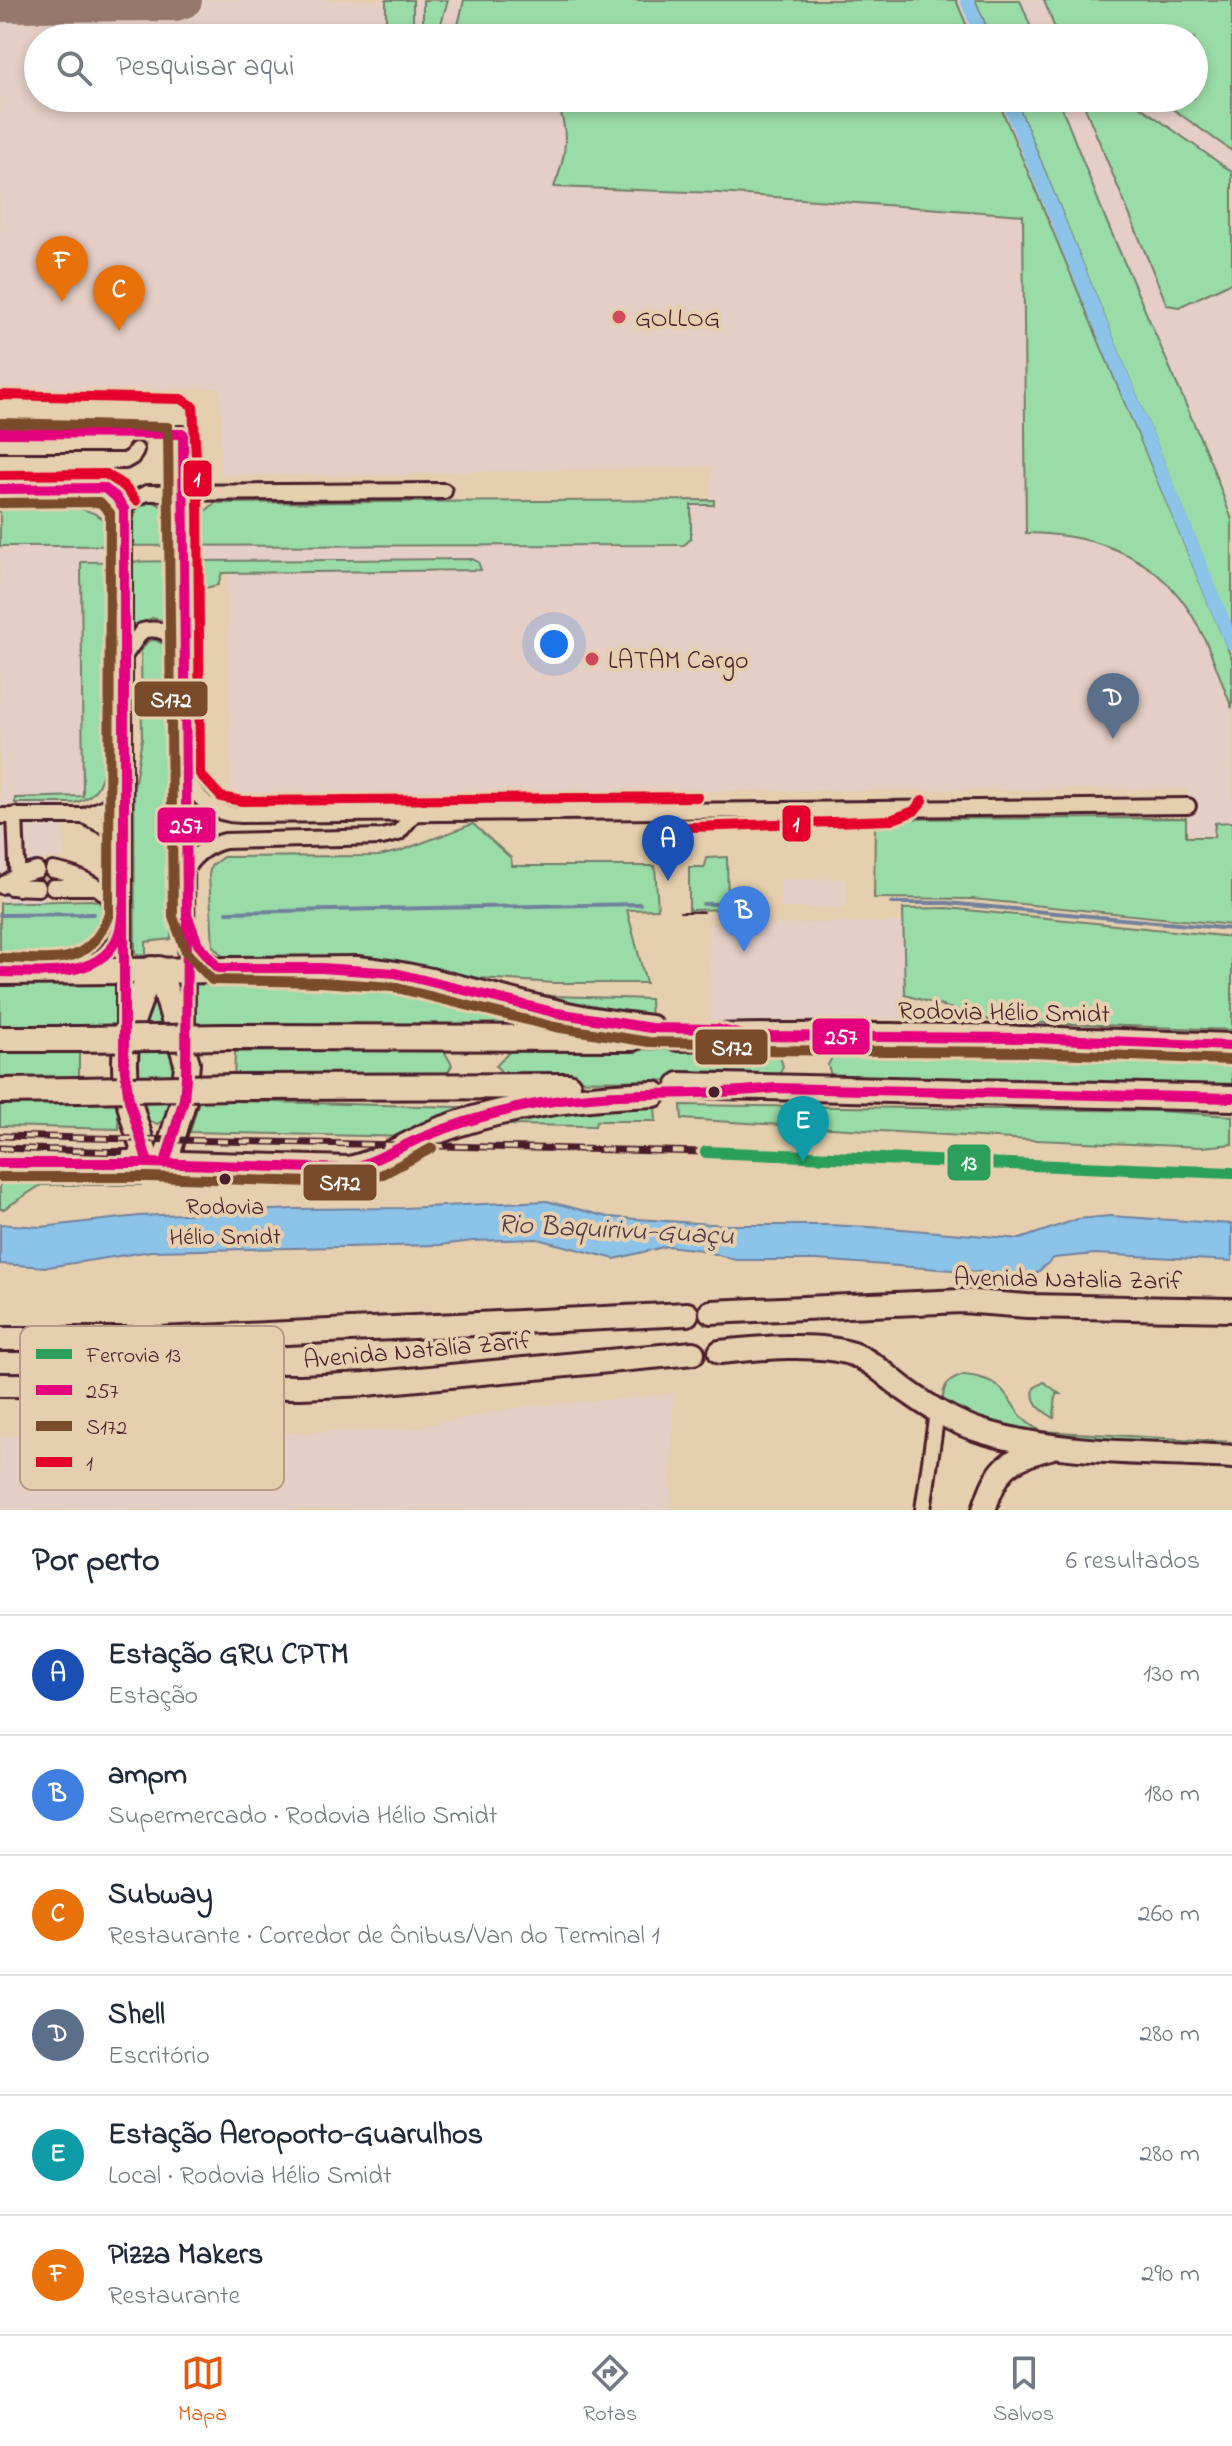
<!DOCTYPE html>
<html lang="pt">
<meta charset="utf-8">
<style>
body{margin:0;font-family:"Indie Flower",sans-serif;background:#f6f6f7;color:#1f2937}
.you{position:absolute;left:554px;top:644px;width:28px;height:28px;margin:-20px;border:6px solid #fff;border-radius:50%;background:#1a73e8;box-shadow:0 0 0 12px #1a73e833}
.badge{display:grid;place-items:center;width:52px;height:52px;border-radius:50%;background:#ea580c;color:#fff;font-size:26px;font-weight:700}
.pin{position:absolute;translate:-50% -66px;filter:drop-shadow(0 2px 4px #0008)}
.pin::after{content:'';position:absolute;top:42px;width:28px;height:24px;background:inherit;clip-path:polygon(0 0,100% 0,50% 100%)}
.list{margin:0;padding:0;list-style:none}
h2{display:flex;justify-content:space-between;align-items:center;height:104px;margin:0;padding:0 32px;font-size:34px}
h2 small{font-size:26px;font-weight:400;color:#747a83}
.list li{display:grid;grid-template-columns:52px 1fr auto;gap:24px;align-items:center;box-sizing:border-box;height:120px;padding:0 32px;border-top:2px solid #e0e1e3}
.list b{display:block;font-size:30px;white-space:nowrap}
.list p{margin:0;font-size:26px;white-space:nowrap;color:#747a83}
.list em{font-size:26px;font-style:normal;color:#747a83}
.icon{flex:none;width:44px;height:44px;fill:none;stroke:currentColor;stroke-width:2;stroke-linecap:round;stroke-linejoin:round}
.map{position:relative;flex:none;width:1232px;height:1510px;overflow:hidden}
.search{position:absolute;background:#fff;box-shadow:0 4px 12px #0003;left:24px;right:24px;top:24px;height:88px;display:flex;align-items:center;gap:20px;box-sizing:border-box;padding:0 28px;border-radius:44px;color:#747a83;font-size:30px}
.sheet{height:824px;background:#fff}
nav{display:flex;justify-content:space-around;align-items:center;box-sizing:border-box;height:112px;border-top:2px solid #e0e1e3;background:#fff;font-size:22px;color:#747a83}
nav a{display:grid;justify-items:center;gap:4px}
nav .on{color:#ea580c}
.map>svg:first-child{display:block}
.built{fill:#e4cec6;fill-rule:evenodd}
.green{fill:#9adca7;stroke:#727e69;stroke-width:2}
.water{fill:#8bc3e9;stroke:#71819d;stroke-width:2}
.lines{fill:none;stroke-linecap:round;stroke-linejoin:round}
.stream{stroke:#71819d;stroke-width:4}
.canal{stroke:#8bc3e9;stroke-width:14}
.taxiway{stroke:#98776c;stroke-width:36}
.street-tunnel{stroke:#c7ac94;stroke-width:14;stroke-dasharray:14 7;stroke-linecap:butt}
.street-casing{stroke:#4a1f2b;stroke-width:20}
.secondary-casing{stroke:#4a1f2b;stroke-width:28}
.primary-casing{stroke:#4a1f2b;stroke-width:30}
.street{stroke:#e6cfae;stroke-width:14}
.secondary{stroke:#e6cfae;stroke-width:22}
.primary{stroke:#e6cfae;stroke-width:24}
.tram{stroke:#4a1f2b;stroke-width:2}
.rail-casing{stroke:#4a1f2b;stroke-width:7}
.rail{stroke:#e6cfae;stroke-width:4;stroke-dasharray:12;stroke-linecap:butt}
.primary-bridge-casing{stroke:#4a1f2b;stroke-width:30;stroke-linecap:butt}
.primary-bridge{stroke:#e6cfae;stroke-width:24}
.bus-1-casing{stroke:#e6cfae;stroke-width:16}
.bus-2-casing{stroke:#e6cfae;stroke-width:16}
.bus-3-casing{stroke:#e6cfae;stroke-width:16}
.bus-1{stroke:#e5007d;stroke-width:10}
.bus-2{stroke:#7a4b2a;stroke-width:10}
.bus-3{stroke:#e4002b;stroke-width:10}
.rail-1-casing{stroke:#e6cfae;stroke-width:18}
.rail-1{stroke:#2ca05a;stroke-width:12}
.poi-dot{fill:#d1495b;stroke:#e6cfae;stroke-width:3}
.bus-dot{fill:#4a1f2b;stroke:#e6cfae;stroke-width:3}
.labels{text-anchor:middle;stroke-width:8;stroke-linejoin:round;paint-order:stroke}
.bus-label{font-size:24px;fill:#4a1f2b;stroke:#e6cfae}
.poi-label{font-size:26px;fill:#4a1f2b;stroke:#e6cfae;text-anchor:start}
.street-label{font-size:26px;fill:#4a1f2b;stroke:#e6cfae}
.water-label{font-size:28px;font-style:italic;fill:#543848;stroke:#e6cfae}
.key{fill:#e6cfae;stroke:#b79a87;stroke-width:2}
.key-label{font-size:22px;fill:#4a1f2b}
.line-badge{stroke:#e6cfae;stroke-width:3}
.badge-label{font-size:22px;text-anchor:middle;font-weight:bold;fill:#fff}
</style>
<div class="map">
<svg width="1232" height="1510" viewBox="0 0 1232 1510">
<rect width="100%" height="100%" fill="#e6cfae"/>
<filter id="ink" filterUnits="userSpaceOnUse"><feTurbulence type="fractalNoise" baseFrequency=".0125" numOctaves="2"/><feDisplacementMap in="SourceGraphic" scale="16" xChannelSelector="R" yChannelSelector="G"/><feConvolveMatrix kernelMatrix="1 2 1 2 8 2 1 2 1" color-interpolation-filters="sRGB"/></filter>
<g filter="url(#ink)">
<g class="built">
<path d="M0,0H1232V828H1213V835H1188L1187,789L231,793L227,573L198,574L201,518L215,502L710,499L711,467L455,472L393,476L221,475V388L0,392ZM38,38H1194V98H38Z"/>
<polygon points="84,504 95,507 104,514 104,766 102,782 96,792 84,801 63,804 64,858 43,859 45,904 0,903 0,505"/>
<rect x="781" y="879" width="65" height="29"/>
<polygon points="903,922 906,1019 711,1022 709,925"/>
<polygon points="673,1394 671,1510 0,1510 0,1436 212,1436 408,1429 520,1407"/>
</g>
<g class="green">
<rect x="386" y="0" width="27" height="38"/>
<polygon points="423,0 448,0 440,27 432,36 423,30"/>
<polygon points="464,0 956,0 972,38 455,38"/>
<polygon points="975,0 1020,0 1035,38 991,38"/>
<polygon points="1044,0 1232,0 1232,151 1157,98 1194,98 1194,38 1072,38 1054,26"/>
<path d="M555,98H997L1232,659V708C1220,679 1210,645 1193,617C1157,555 1094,534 1026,533L1023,215L718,193L554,187C567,155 570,130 555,98Z"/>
<polygon points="1015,98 1058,98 1106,220 1211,463 1232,520 1232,629"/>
<polygon points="1081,98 1128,98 1232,172 1232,282 1179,307 1167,305"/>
<path d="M714,500V505H691V539L684,545L0,546V508C29,508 81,500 103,519L104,527H132L136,509L152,501L167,509L171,527H198L202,514L215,503Z"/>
<path d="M472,559L478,562L481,570L222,573L218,585L198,590L170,591V622L152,618L132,629L133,591H104V766C101,786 94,798 74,803H15V798L83,796L81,562Z"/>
<polygon points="155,640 165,645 171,653 171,939 146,942 146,956 135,954 134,788 142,738 141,651 148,641"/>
<polygon points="1186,818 1186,837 1214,837 1215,823 1232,822 1232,925 972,899 874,898 875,825 789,826 789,819"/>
<polygon points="473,824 511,858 512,866 655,866 658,909 627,910 646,983 555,983 480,978 420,968 226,960 213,946 209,875 211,866 223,857 379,856 400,851"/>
<polygon points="727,857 728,909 689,910 689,867 705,867 706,858"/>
<path d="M90,900L98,901L106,909C113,954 99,961 58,963C39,964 19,965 0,967V903Z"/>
<polygon points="947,908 1232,937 1232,1030 993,1021 905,995 903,909"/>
<polygon points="196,982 368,982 396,985 521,1017 525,1020 525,1024 228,1029 227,1023 196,1024"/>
<polygon points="0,983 116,985 115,1027 0,1029"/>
<polygon points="493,989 553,996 650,999 651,1023"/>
<polygon points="156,990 178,1059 169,1117 157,1124 148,1121 144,1114 134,1062 144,1007"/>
<polygon points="443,1049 452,1065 443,1081 234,1083 235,1052"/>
<polygon points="777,1049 783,1066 777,1080 509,1081 496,1066 511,1050"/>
<polygon points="0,1050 79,1050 79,1076 0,1082"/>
<polygon points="836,1050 1232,1059 1232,1090 833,1082 828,1065"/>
<polygon points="199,1101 235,1101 492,1108 411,1137 190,1132"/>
<polygon points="117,1102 119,1129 0,1126 0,1103"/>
<polygon points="655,1105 656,1121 596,1121 595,1126 496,1125 554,1112"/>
<polygon points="681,1105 1159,1111 1232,1116 1232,1144 1202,1147 1012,1139 682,1119"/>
<polygon points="128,1171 140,1185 41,1185 4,1209 0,1209 0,1173"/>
<path d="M964,1375C1019,1380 1002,1412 1041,1431L1232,1442V1447L1022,1434L988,1426L943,1404C942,1386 947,1380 964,1375Z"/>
<path d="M1044,1382L1060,1394H1056L1054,1418C1043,1411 1030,1404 1034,1388Z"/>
</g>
<polygon class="water" points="547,1201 608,1217 726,1225 828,1225 890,1228 1020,1239 1078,1219 1110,1216 1232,1224 1232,1261 1095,1254 1054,1258 1033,1276 817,1260 735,1260 702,1250 667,1246 615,1259 537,1239 473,1241 440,1245 151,1251 48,1267 0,1264 0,1224 41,1227 139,1216 295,1209 403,1208"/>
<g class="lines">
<g class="stream">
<polyline points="891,903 947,903 1232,929"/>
<polyline points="703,904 763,903"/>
<polyline points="227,912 640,904"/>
<polyline points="0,915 93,914"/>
</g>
<g class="canal">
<polyline points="967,0 983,38"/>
<polyline points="1007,98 1232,643"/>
</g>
<polyline class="taxiway" points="0,4 175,3 184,0"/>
<g class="street-tunnel">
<polyline points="136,450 144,434 178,434"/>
<polyline points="38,879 53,879"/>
</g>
<defs>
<g id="street">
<polyline points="178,434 183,434 184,493 187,1039"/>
<polyline points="0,461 125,461 132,457 136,450"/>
<polyline points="0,489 104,488 115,496 124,509"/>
<path d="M125,655L142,631C163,625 173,637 185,653"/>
<path d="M186,779C203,802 210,814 241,815L1188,806"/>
<polyline points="15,815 18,888"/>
<polyline points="0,816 84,816 105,807 124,790"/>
<polyline points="84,816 106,827 124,849"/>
<path d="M186,869C195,854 208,845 225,841L382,837L398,833L414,814"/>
<path d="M53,870C82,875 110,890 123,917C117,942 107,957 84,969"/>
<polyline points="1,886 18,875 37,870"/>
<polyline points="10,887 38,888"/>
<polyline points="53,887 97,887"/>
<polyline points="190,931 200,952 218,968"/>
<polyline points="124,1027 124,509 132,500 147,493 444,491"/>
<polyline points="923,1510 937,1412"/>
</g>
<g id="secondary">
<polyline points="711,1312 962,1301 1027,1306 1232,1310"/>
<polyline points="0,1339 160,1339 687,1314"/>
<path d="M720,1352C757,1348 818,1342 853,1354C872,1361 888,1377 904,1389C929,1407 954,1423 984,1432C1063,1455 1150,1452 1232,1457"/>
<polyline points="0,1385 301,1387 366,1384 693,1353"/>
<path d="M984,1510C997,1468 1007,1459 1050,1448"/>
</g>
<g id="primary">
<polyline points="159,969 187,1063 184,1099 165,1163"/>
<path d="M0,972L357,969C425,975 488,997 555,1012C586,1020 619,1024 651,1028"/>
<polyline points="228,1037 633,1038"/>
<path d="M678,1038C863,1032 1047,1039 1232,1046"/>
<polyline points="0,1039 79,1039"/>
<polyline points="680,1085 1232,1098"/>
<polyline points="234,1087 568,1086"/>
<polyline points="0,1091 79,1090"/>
<path d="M0,1163H148L349,1169C383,1162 409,1142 440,1130C510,1104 581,1097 654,1094"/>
<path d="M148,1163C138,1132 125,1098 125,1065C124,1033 141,998 152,969"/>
</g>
</defs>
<use href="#street" class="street-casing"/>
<use href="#secondary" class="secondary-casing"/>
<use href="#primary" class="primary-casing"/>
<use href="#street" class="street"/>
<use href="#secondary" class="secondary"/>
<use href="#primary" class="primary"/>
<polyline class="tram" points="680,912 703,912"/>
<defs>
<g id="rail">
<polyline points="0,1136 706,1152"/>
<polyline points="0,1148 120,1152"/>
</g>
</defs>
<use href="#rail" class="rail-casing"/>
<use href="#rail" class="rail"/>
<defs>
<g id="primary-bridge">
<polyline points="79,1039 228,1037"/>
<polyline points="79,1090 234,1087"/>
</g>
</defs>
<use href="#primary-bridge" class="primary-bridge-casing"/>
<use href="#primary-bridge" class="primary-bridge"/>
<defs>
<g id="bus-1">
<polyline points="0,433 183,434"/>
<polyline points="183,434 187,915 198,944 218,968 321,968 395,973 557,1013 651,1028 717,1029 746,1036 1031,1038 1232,1046"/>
<polyline points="0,489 104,488 115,496 124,509"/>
<polyline points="124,509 124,1064 129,1100 148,1163"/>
<path d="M0,972C40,972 104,980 119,933C122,925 122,915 123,907"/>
<path d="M0,1163H148L349,1169C373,1163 393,1150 416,1140C451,1125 488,1114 526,1106C608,1088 692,1098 775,1088L1232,1098"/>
<polyline points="165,1163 184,1099 186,1077 187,917"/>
</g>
<g id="bus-2">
<polyline points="0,423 168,427 173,917 186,952 212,980 321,982 393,987 555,1027 649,1042 715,1043 744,1050 1031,1052 1231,1060"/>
<path d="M0,958C51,958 88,971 109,914L110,513L100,502L0,503"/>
<polyline points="0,1177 148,1177 350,1183 383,1174 432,1148"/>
</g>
<g id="bus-3">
<polyline points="0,395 181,399 193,406 198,493 200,774 221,797 242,801 697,797"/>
<polyline points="0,475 106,474 124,486 136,501"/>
<polyline points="663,828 891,820 914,811 923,800"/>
</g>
</defs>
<use href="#bus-1" class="bus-1-casing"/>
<use href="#bus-2" class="bus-2-casing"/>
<use href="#bus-3" class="bus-3-casing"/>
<use href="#bus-1" class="bus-1"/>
<use href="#bus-2" class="bus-2"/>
<use href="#bus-3" class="bus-3"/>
<defs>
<polyline id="rail-1" points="706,1152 1232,1173"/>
</defs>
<use href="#rail-1" class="rail-1-casing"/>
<use href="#rail-1" class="rail-1"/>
</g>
</g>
<g class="poi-dot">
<circle cx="619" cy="317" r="8"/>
<circle cx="592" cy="659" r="8"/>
</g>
<g class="bus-dot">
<circle cx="714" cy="1092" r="7"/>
<circle cx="225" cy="1179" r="7"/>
</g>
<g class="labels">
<g class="bus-label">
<text x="225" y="1214">Rodovia<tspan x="225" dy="30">Hélio Smidt</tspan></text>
</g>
<g class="poi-label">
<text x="635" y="326">GOLLOG</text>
<text x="608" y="668">LATAM Cargo</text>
</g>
<g class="street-label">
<text transform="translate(1004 1011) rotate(1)" y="9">Rodovia Hélio Smidt</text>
<text transform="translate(1068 1278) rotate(1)" y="9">Avenida Natalia Zarif</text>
<text transform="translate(417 1349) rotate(-5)" y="9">Avenida Natalia Zarif</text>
</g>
<g class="water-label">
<text transform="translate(616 1228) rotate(3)" y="10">Rio Baquirivu-Guaçu</text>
</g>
</g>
<rect x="20" y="1326" width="264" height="164" rx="12" class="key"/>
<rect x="36" y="1349" width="36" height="10" fill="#2ca05a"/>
<rect x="36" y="1385" width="36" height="10" fill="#e5007d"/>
<rect x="36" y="1421" width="36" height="10" fill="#7a4b2a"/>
<rect x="36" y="1457" width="36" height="10" fill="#e4002b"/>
<g class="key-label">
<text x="86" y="1362">Ferrovia 13</text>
<text x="86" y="1398">257</text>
<text x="86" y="1434">S172</text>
<text x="86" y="1470">1</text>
</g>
<g class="line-badge">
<rect x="182" y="459" width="31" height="39" rx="8" fill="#e4002b"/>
<rect x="133" y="680" width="76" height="38" rx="8" fill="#7a4b2a"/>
<rect x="781" y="804" width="31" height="39" rx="8" fill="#e4002b"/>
<rect x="156" y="806" width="61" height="38" rx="8" fill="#e5007d"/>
<rect x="811" y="1017" width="60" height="39" rx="8" fill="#e5007d"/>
<rect x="694" y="1028" width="75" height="38" rx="8" fill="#7a4b2a"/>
<rect x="946" y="1143" width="46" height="39" rx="8" fill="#2ca05a"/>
<rect x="302" y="1163" width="76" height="39" rx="8" fill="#7a4b2a"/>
</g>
<g class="badge-label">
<text x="197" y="486">1</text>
<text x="171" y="707">S172</text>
<text x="796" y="831">1</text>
<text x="186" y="833">257</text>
<text x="841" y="1044">257</text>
<text x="732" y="1055">S172</text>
<text x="969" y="1170">13</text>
<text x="340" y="1190">S172</text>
</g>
</svg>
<div class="you"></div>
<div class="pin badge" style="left:668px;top:881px;background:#1a4fb4">A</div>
<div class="pin badge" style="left:744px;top:952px;background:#3f7fe0">B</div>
<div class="pin badge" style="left:119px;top:331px;background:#e8710a">C</div>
<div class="pin badge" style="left:1113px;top:739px;background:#5c6f8a">D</div>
<div class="pin badge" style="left:803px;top:1162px;background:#0f9aa8">E</div>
<div class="pin badge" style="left:62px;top:302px;background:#e8710a">F</div>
<div class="search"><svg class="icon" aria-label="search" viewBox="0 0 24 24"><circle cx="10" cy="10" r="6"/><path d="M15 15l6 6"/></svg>Pesquisar aqui</div>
</div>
<section class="sheet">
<h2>Por perto<small>6 resultados</small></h2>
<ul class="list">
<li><span class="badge" style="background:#1a4fb4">A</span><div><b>Estação GRU CPTM</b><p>Estação</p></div><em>130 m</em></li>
<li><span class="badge" style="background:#3f7fe0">B</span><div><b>ampm</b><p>Supermercado · Rodovia Hélio Smidt</p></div><em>180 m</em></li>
<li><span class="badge" style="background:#e8710a">C</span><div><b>Subway</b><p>Restaurante · Corredor de Ônibus/Van do Terminal 1</p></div><em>260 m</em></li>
<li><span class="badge" style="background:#5c6f8a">D</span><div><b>Shell</b><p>Escritório</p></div><em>280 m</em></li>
<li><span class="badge" style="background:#0f9aa8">E</span><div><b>Estação Aeroporto-Guarulhos</b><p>Local · Rodovia Hélio Smidt</p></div><em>280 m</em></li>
<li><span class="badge" style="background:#e8710a">F</span><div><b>Pizza Makers</b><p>Restaurante</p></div><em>290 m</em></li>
</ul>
</section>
<nav>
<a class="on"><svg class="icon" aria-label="map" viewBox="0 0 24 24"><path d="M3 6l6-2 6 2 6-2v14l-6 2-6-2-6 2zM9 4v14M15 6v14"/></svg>Mapa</a>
<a><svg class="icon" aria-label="directions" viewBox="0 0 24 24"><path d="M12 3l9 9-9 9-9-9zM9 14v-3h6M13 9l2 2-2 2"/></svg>Rotas</a>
<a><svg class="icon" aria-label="saved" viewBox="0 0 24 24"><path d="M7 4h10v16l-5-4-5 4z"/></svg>Salvos</a>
</nav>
